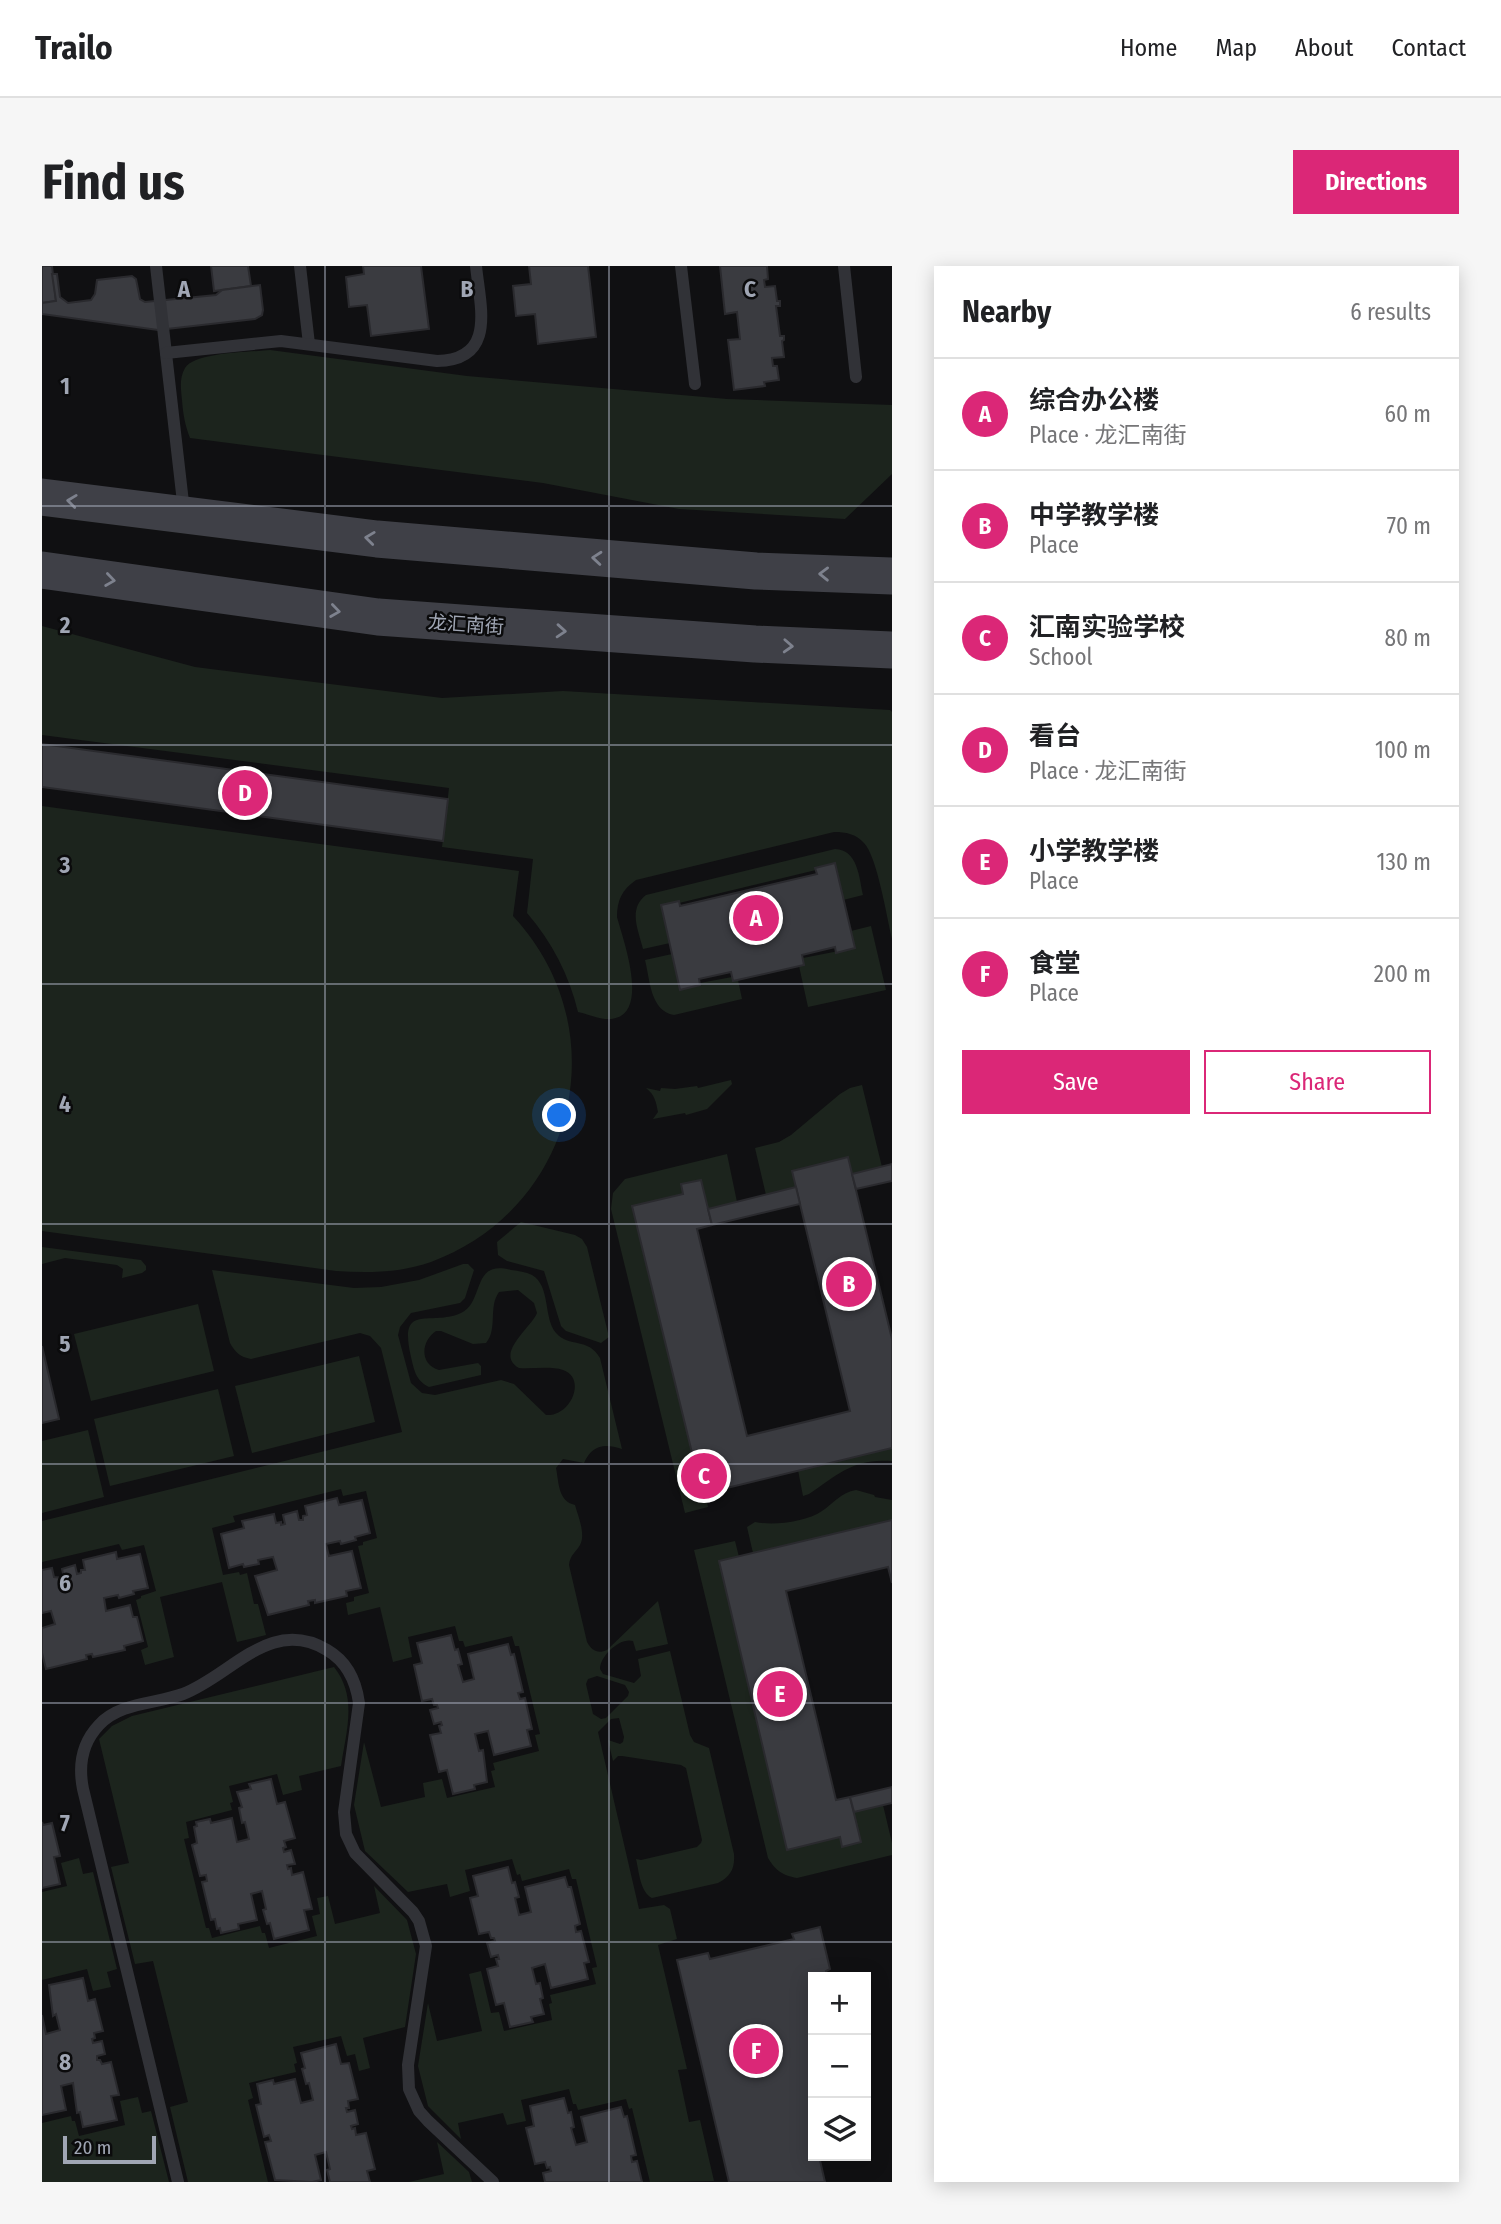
<!DOCTYPE html>
<meta charset="utf-8">
<style>
body{margin:0;font-family:"Fira Sans Condensed","Noto Sans SC",sans-serif;background:#f6f6f6;color:#202124}
.controls{position:absolute;right:21px;bottom:21px;display:grid;overflow:hidden;border-radius:0px;box-shadow:0 4px 18px #0003}
.controls button{width:63px;height:63px;display:grid;place-items:center;padding:0;border:0;border-bottom:2px solid #e0e0e0;background:#fff;color:#202124;font:35px sans-serif}
.scale{position:absolute;left:21px;bottom:18px;width:93px;box-sizing:border-box;padding-left:7px;border:4px solid #a0a6b4;border-top:0;font-size:19px;line-height:24px;white-space:nowrap;color:#a0a6b4;-webkit-text-stroke:5px #0b0b0c;paint-order:stroke}
.you{position:absolute;left:518px;top:850px;width:24px;height:24px;margin:-18px;border:5px solid #fff;border-radius:50%;background:#1a73e8;box-shadow:0 0 0 10px #1a73e833}
.badge{display:grid;place-items:center;width:46px;height:46px;border-radius:50%;background:#db2777;color:#fff;font-size:23px;font-weight:700}
.pin{position:absolute;translate:-50% -50%;border:4px solid #fff;box-shadow:0 2px 7px #0006}
.list{margin:0;padding:0;list-style:none}
h2{display:flex;justify-content:space-between;align-items:center;height:91px;margin:0;padding:0 28px;font-size:30px}
h2 small{font-size:23px;font-weight:400;color:#757577}
.list li{display:grid;grid-template-columns:46px 1fr auto;gap:21px;align-items:center;box-sizing:border-box;height:112px;padding:0 28px;border-top:2px solid #e0e0e0}
.list b{display:block;font-size:26px;white-space:nowrap}
.list p{margin:0;font-size:23px;white-space:nowrap;color:#757577}
.list em{font-size:23px;font-style:normal;color:#757577}
.actions{display:flex;gap:14px;padding:21px 28px}
.actions a{flex:1;padding:16px 0;border:2px solid #db2777;border-radius:0px;text-align:center;font-size:24px;color:#db2777}
.actions .main{background:#db2777;color:#fff}
.icon{flex:none;width:38px;height:38px;fill:none;stroke:currentColor;stroke-width:2;stroke-linecap:round;stroke-linejoin:round}
.map{position:relative;flex:none;width:850px;height:1916px;overflow:hidden;border-radius:0px}
header{display:flex;align-items:center;gap:42px;box-sizing:border-box;height:98px;padding:0 35px;background:#fff;border-bottom:2px solid #e0e0e0}
header strong{font-size:33px}
nav{display:flex;gap:38px;margin-inline-start:auto;font-size:24px}
.intro{display:flex;align-items:center;justify-content:space-between;box-sizing:border-box;height:168px;padding:0 42px}
h1{margin:0;font-size:49px}
.button{padding:18px 32px;border-radius:0px;background:#db2777;color:#fff;font-size:24px;font-weight:700}
main{display:flex;gap:42px;padding:0 42px}
aside{flex:1;background:#fff;border-radius:0px;box-shadow:0 4px 18px #0003}
.map>svg:first-child{display:block}
.green{fill:#1c241d;fill-rule:evenodd}
.building{fill:#3a3b40;stroke:#2a2a2e;stroke-width:2}
.lines{fill:none;stroke-linecap:round;stroke-linejoin:round}
.service{stroke:#313237;stroke-width:12}
.secondary{stroke:#3f4047;stroke-width:37}
.oneway{stroke:#7e828e}
.grid{fill:none;stroke:#a0a6b4;stroke-width:2;stroke-opacity:0.55}
.labels{text-anchor:middle;stroke-width:5;stroke-linejoin:round;paint-order:stroke}
.street-label{font-size:19px;fill:#a0a6b4;stroke:#0b0b0c}
.grid-label{font-size:23px;text-anchor:middle;font-weight:bold;fill:#a0a6b4;stroke:#0b0b0c;stroke-width:5;stroke-linejoin:round;paint-order:stroke}
</style>
<header>
<strong>Trailo</strong>
<nav><a>Home</a><a>Map</a><a>About</a><a>Contact</a></nav>
</header>
<div class="intro"><h1>Find us</h1><a class="button">Directions</a></div>
<main>
<div class="map">
<svg width="850" height="1916" viewBox="0 0 850 1916">
<rect width="100%" height="100%" fill="#101012"/>
<g class="green">
<path d="M228,84L425,110L685,133L850,139V208L803,253L637,243L501,217L148,172C143,159 141,148 140,134C139,124 137,112 143,102C153,86 210,86 228,84Z"/>
<path d="M0,360L153,401L400,432L521,425L848,444L850,446V673C845,652 835,590 822,577C814,568 804,566 792,566L594,614C580,624 575,634 575,651C581,674 612,756 563,753C554,752 545,748 536,746C527,709 510,676 485,647L491,593L400,581L407,522L0,469Z"/>
<path d="M0,540L477,605L471,650C577,764 534,942 389,996C358,1007 326,1007 294,1005L0,965Z"/>
<path d="M793,583C816,584 817,611 821,629L801,634L793,597L774,602V604L637,637V635L619,639L628,677L601,683C596,663 586,643 604,629Z"/>
<polygon points="829,660 844,724 766,741 757,700 762,698 761,692 812,682 809,665"/>
<path d="M630,688L639,724L658,719V717L690,711L691,715L696,714L700,733L632,749C608,745 608,713 603,694Z"/>
<path d="M689,814L690,818L665,843L644,849L643,847L611,853L616,846C614,836 613,829 604,822L618,825L619,822L633,823L655,820L656,822Z"/>
<polygon points="820,819 840,901 810,908 806,891 750,905 754,921 724,929 713,882 737,876 749,869 798,828 808,822"/>
<polygon points="685,888 695,936 666,943 658,914 639,918 641,928 590,941 660,1227 663,1227 666,1241 643,1247 569,943 571,927 583,913"/>
<polygon points="479,956 533,969 540,973 545,981 567,1071 559,1077 524,1065 519,1060 502,1005 465,995 456,989 455,976"/>
<polygon points="0,981 99,994 104,1000 104,1004 100,1007 80,1012 81,1003 75,999 23,992 0,998"/>
<path d="M421,998H426L432,1004L423,1032L418,1037L369,1047L358,1061L356,1069L369,1117L380,1127L393,1129L459,1114L472,1118L504,1149C529,1151 545,1112 521,1104C509,1100 491,1103 477,1102C452,1088 489,1062 495,1047L492,1037L476,1024L457,1026C446,1041 456,1063 444,1077L431,1078L399,1065H394C379,1075 377,1098 397,1104L436,1097L439,1100V1109L387,1121C374,1115 372,1104 369,1091C356,1035 388,1061 419,1047C443,1036 429,993 469,1004C476,1005 484,1006 490,1009C509,1020 501,1052 514,1067C527,1082 546,1071 558,1092L580,1183C562,1177 550,1179 542,1197L521,1193L514,1202C517,1217 516,1235 533,1239C536,1250 544,1268 538,1279C534,1286 528,1289 527,1299L545,1376C550,1385 556,1388 565,1384L616,1335L626,1378L594,1385L591,1375C578,1371 558,1390 558,1403L561,1408L592,1417L599,1410L596,1393L628,1385L648,1469L652,1476L667,1482L692,1588C693,1602 689,1610 676,1617L610,1632C598,1626 597,1605 594,1593L599,1594L655,1581L659,1577L660,1574L644,1502L639,1499L580,1490H576L571,1495L566,1474L578,1478L581,1476L582,1471L577,1452L569,1453L556,1466L597,1643L622,1639L628,1643L635,1673L616,1679L645,1803L636,1804L647,1856L658,1854L672,1915L608,1916L590,1842L587,1843L584,1833L536,1844L534,1838H531L527,1823L479,1834L484,1855L465,1859L461,1847L416,1857L419,1873L386,1840L376,1800L386,1737L395,1775L440,1765L427,1708L439,1705L449,1747L457,1746L462,1765L510,1754L507,1738L510,1737L508,1729L554,1718L550,1702L555,1701L534,1613H530L527,1603L480,1615L478,1608L475,1609L470,1593L423,1604L428,1625L408,1631L405,1618L366,1626L323,1585L312,1539L322,1476L339,1541L383,1531L381,1517L400,1513L405,1532L453,1521L449,1505L453,1504L451,1497L497,1485L493,1469L498,1468L477,1380H473L470,1370L423,1381L421,1375H417L413,1360L366,1371L370,1391L351,1396L338,1341L306,1349L304,1337L312,1335V1331L327,1327L316,1280L321,1279V1276L335,1272L324,1225L301,1230L299,1223L191,1250L193,1256L170,1262L181,1309L197,1306L198,1309L205,1307L212,1338H216L224,1369L195,1376L180,1316L118,1331L132,1391L103,1399L99,1384L106,1381L94,1334L99,1332V1330L114,1325L102,1279L80,1284L77,1278L0,1296V1255L360,1166L339,1082L328,1070L318,1067L209,1093C198,1091 193,1086 188,1077L170,1004L312,1022L339,1021L377,1014ZM555,1410L583,1419L587,1426L586,1430L564,1452L559,1453L551,1448L544,1418L546,1413Z"/>
<polygon points="156,1038 172,1105 49,1135 32,1068"/>
<polygon points="317,1090 333,1156 210,1187 193,1120"/>
<polygon points="176,1123 192,1190 68,1220 52,1153"/>
<polygon points="46,1164 62,1231 0,1247 0,1175"/>
<path d="M850,1182V1195C812,1192 796,1208 767,1228L761,1230L756,1204Z"/>
<path d="M814,1224L832,1229L833,1231L850,1234V1254L711,1287L705,1261L713,1256C731,1260 764,1256 780,1245C791,1238 799,1226 814,1224Z"/>
<path d="M693,1275L697,1291L677,1296L745,1583L798,1571L800,1581L819,1576L812,1546L841,1539L850,1577V1589L755,1612C740,1609 734,1605 726,1592L652,1284Z"/>
<path d="M292,1401C316,1431 304,1466 299,1500L257,1510L260,1524L241,1529L235,1508L187,1520L191,1536L188,1537L190,1544L144,1556L147,1572L142,1573L164,1662H167L170,1672L218,1660L220,1667H223L227,1682L275,1670L270,1650L278,1648L275,1632L286,1630L293,1658L338,1647L332,1620L365,1654L374,1688L363,1761L321,1772L328,1802L317,1805L313,1788L305,1790L299,1770L251,1781L255,1797L252,1798L254,1806L207,1817L211,1832L206,1834L226,1916H146L128,1841L146,1836L111,1695L93,1698L69,1601L87,1597L57,1473L70,1460L90,1450Z"/>
<polygon points="37,1592 41,1608 51,1606 75,1703 65,1706 69,1721 51,1725 45,1703 0,1714 0,1626 25,1620 19,1597"/>
<polygon points="96,1831 100,1847 109,1845 127,1916 0,1916 0,1857 29,1850 30,1855 33,1855 37,1870 83,1859 78,1835"/>
<polygon points="395,1876 427,1906 430,1916 367,1916 402,1908"/>
</g>
<g class="building">
<polygon points="0,0 10,0 14,35 0,37"/>
<polygon points="169,0 206,0 209,20 172,25"/>
<polygon points="321,0 379,0 387,63 329,70 325,39 307,41 304,11 322,8"/>
<polygon points="487,0 546,0 554,71 496,78 493,48 474,50 471,20 489,18"/>
<polygon points="678,0 725,0 726,13 722,14 723,21 733,20 735,35 738,35 738,40 734,40 738,70 742,70 742,74 740,75 742,91 730,92 731,100 735,100 737,114 722,116 723,120 692,124 686,74 698,73 695,46 683,48"/>
<polygon points="10,8 15,8 18,31 26,37 49,34 53,28 55,14 90,10 94,13 98,33 103,36 174,29 180,24 218,19 221,44 220,49 213,53 116,64 0,48 0,37 14,35"/>
<polygon points="0,478 406,533 401,575 0,521"/>
<polygon points="793,597 813,682 794,687 793,681 760,689 762,699 691,715 689,706 657,713 658,719 638,724 619,639 637,635 638,640 775,608 773,602"/>
<polygon points="806,891 850,1073 850,1182 660,1228 590,940 641,928 639,918 659,914 670,959 655,963 705,1170 808,1145 750,905"/>
<polygon points="850,898 850,915 814,923 810,908"/>
<polygon points="754,921 758,938 670,959 666,943"/>
<polygon points="0,1080 17,1153 0,1157"/>
<polygon points="295,1232 297,1239 320,1234 328,1267 313,1271 314,1274 299,1278 298,1275 284,1278 287,1290 310,1285 319,1322 304,1325 305,1330 273,1337 273,1334 266,1335 267,1339 226,1349 213,1310 235,1304 231,1291 216,1294 217,1298 202,1301 201,1298 187,1302 179,1268 202,1262 200,1255 232,1248 234,1257 239,1256 239,1259 243,1258 241,1249 255,1245 257,1254 261,1254 261,1250 265,1249 263,1240"/>
<polygon points="850,1254 850,1317 846,1301 744,1325 794,1534 808,1531 819,1576 800,1581 798,1571 745,1584 677,1295"/>
<polygon points="74,1286 75,1293 98,1288 106,1322 91,1325 92,1328 77,1332 76,1329 62,1332 64,1345 88,1339 91,1351 95,1351 101,1375 82,1380 83,1384 51,1391 50,1388 44,1389 45,1393 4,1403 0,1387 0,1362 13,1358 9,1345 0,1347 0,1304 10,1302 12,1311 22,1312 20,1303 33,1299 35,1308 39,1307 39,1304 43,1304 41,1294"/>
<polygon points="409,1369 413,1384 416,1383 420,1398 416,1399 421,1416 432,1413 426,1388 466,1378 469,1389 472,1388 481,1426 476,1427 478,1433 483,1432 490,1463 485,1464 489,1480 452,1489 446,1465 433,1468 437,1485 441,1484 445,1516 432,1519 433,1523 411,1528 405,1504 397,1506 388,1469 399,1467 397,1460 400,1459 399,1456 392,1458 388,1444 396,1442 395,1439 392,1439 390,1433 380,1435 372,1399 380,1397 375,1377"/>
<polygon points="229,1513 235,1538 243,1536 253,1572 242,1575 244,1581 241,1582 242,1586 249,1584 253,1598 245,1599 246,1603 249,1602 250,1609 261,1606 270,1643 262,1644 267,1664 232,1673 228,1657 225,1658 221,1644 224,1643 220,1625 209,1628 215,1654 196,1658 197,1663 179,1667 178,1662 175,1663 173,1653 169,1654 160,1616 165,1615 164,1609 158,1610 150,1579 155,1577 152,1561 155,1560 154,1556 168,1553 169,1557 190,1552 195,1576 207,1573 203,1556 200,1557 197,1542 200,1541 195,1526 209,1523 207,1518"/>
<polygon points="850,1521 850,1537 812,1546 808,1531"/>
<polygon points="0,1556 1,1559 10,1557 18,1590 12,1591 18,1618 0,1622"/>
<polygon points="466,1601 470,1617 473,1616 477,1631 473,1632 477,1649 489,1646 483,1621 523,1611 526,1621 529,1621 538,1658 533,1660 534,1666 539,1665 547,1696 542,1697 546,1713 509,1722 503,1698 490,1702 494,1718 498,1717 501,1732 498,1733 502,1748 489,1751 491,1756 468,1761 462,1737 454,1739 445,1703 456,1700 454,1693 457,1693 456,1689 449,1691 445,1677 453,1675 452,1672 449,1672 447,1666 437,1668 428,1632 436,1630 431,1610"/>
<polygon points="778,1661 788,1703 784,1705 785,1711 771,1711 771,1859 770,1859 771,1890 777,1890 783,1916 687,1916 635,1694 666,1687 668,1693 752,1673 750,1668"/>
<polygon points="41,1712 46,1735 53,1733 61,1765 52,1767 53,1772 50,1773 51,1777 60,1775 63,1788 55,1790 55,1794 58,1794 60,1798 69,1796 77,1829 69,1830 75,1854 41,1861 38,1846 35,1847 31,1817 19,1820 24,1844 0,1849 0,1749 4,1768 18,1764 14,1748 11,1750 7,1719"/>
<polygon points="294,1778 299,1798 307,1797 316,1833 306,1835 307,1842 304,1842 305,1846 313,1844 316,1858 309,1860 310,1863 313,1862 314,1869 324,1867 333,1903 325,1905 328,1916 288,1916 285,1904 288,1903 284,1886 273,1889 279,1914 270,1916 233,1914 223,1876 229,1875 227,1869 222,1871 214,1839 219,1838 215,1818 231,1814 232,1818 253,1813 259,1837 271,1834 267,1817 264,1818 260,1803 263,1802 259,1787"/>
<polygon points="522,1832 526,1847 529,1846 532,1861 529,1862 534,1879 545,1876 539,1851 579,1841 582,1851 585,1850 594,1889 589,1890 590,1896 595,1895 600,1916 503,1916 501,1907 509,1905 508,1901 505,1902 503,1896 493,1898 484,1862 492,1860 488,1840"/>
</g>
<g class="lines">
<g class="service">
<polyline points="114,0 142,245"/>
<polyline points="258,0 267,78"/>
<polyline points="639,0 653,118"/>
<polyline points="802,0 814,111"/>
<path d="M124,87L239,75L395,95C455,94 438,40 434,0"/>
<path d="M136,1916L41,1523C36,1498 40,1477 57,1459C78,1436 114,1438 141,1428C189,1410 228,1350 285,1384C304,1395 314,1415 317,1437L302,1546L304,1568L313,1587L371,1646L377,1655L384,1680L366,1799L367,1823L377,1845L386,1855L451,1916"/>
</g>
<g class="secondary">
<polyline points="0,231 335,273 714,305 850,310"/>
<polyline points="0,304 336,351 713,378 850,384"/>
</g>
</g>
<defs><path id="oneway-chevron" d="M-2-3.5L2.5 0L-2 3.5" fill="none" stroke-width="1.6" stroke-linecap="round" stroke-linejoin="round" transform="scale(1.75)"/></defs>
<g class="oneway">
<use href="#oneway-chevron" transform="translate(30 235) rotate(-173)"/>
<use href="#oneway-chevron" transform="translate(328 272) rotate(-173)"/>
<use href="#oneway-chevron" transform="translate(555 292) rotate(-175)"/>
<use href="#oneway-chevron" transform="translate(782 308) rotate(-179)"/>
<use href="#oneway-chevron" transform="translate(68 314) rotate(8)"/>
<use href="#oneway-chevron" transform="translate(293 345) rotate(8)"/>
<use href="#oneway-chevron" transform="translate(519 365) rotate(4)"/>
<use href="#oneway-chevron" transform="translate(746 380) rotate(3)"/>
</g>
<path class="grid" d="M283,0V1916M567,0V1916M0,240H850M0,479H850M0,718H850M0,958H850M0,1198H850M0,1437H850M0,1676H850"/>
<g class="labels">
<g class="street-label">
<text transform="translate(424 358) rotate(4)" y="7">龙汇南街</text>
</g>
</g>
<g class="grid-label">
<text x="142" y="31">A</text>
<text x="425" y="31">B</text>
<text x="708" y="31">C</text>
<text x="23" y="128">1</text>
<text x="23" y="367">2</text>
<text x="23" y="607">3</text>
<text x="23" y="846">4</text>
<text x="23" y="1086">5</text>
<text x="23" y="1325">6</text>
<text x="23" y="1565">7</text>
<text x="23" y="1804">8</text>
</g>
</svg>
<div class="controls">
<button>+</button>
<button>−</button>
<button><svg class="icon" aria-label="layers" viewBox="0 0 24 24"><path d="M12 4l9 5-9 5-9-5zM3 14l9 5 9-5"/></svg></button>
</div>
<div class="scale">20 m</div>
<div class="you"></div>
<div class="pin badge" style="left:714px;top:652px">A</div>
<div class="pin badge" style="left:807px;top:1018px">B</div>
<div class="pin badge" style="left:662px;top:1210px">C</div>
<div class="pin badge" style="left:203px;top:527px">D</div>
<div class="pin badge" style="left:738px;top:1428px">E</div>
<div class="pin badge" style="left:714px;top:1785px">F</div>
</div>
<aside>
<h2>Nearby<small>6 results</small></h2>
<ul class="list">
<li><span class="badge">A</span><div><b>综合办公楼</b><p>Place · 龙汇南街</p></div><em>60 m</em></li>
<li><span class="badge">B</span><div><b>中学教学楼</b><p>Place</p></div><em>70 m</em></li>
<li><span class="badge">C</span><div><b>汇南实验学校</b><p>School</p></div><em>80 m</em></li>
<li><span class="badge">D</span><div><b>看台</b><p>Place · 龙汇南街</p></div><em>100 m</em></li>
<li><span class="badge">E</span><div><b>小学教学楼</b><p>Place</p></div><em>130 m</em></li>
<li><span class="badge">F</span><div><b>食堂</b><p>Place</p></div><em>200 m</em></li>
</ul>
<div class="actions"><a class="main">Save</a><a>Share</a></div>
</aside>
</main>
